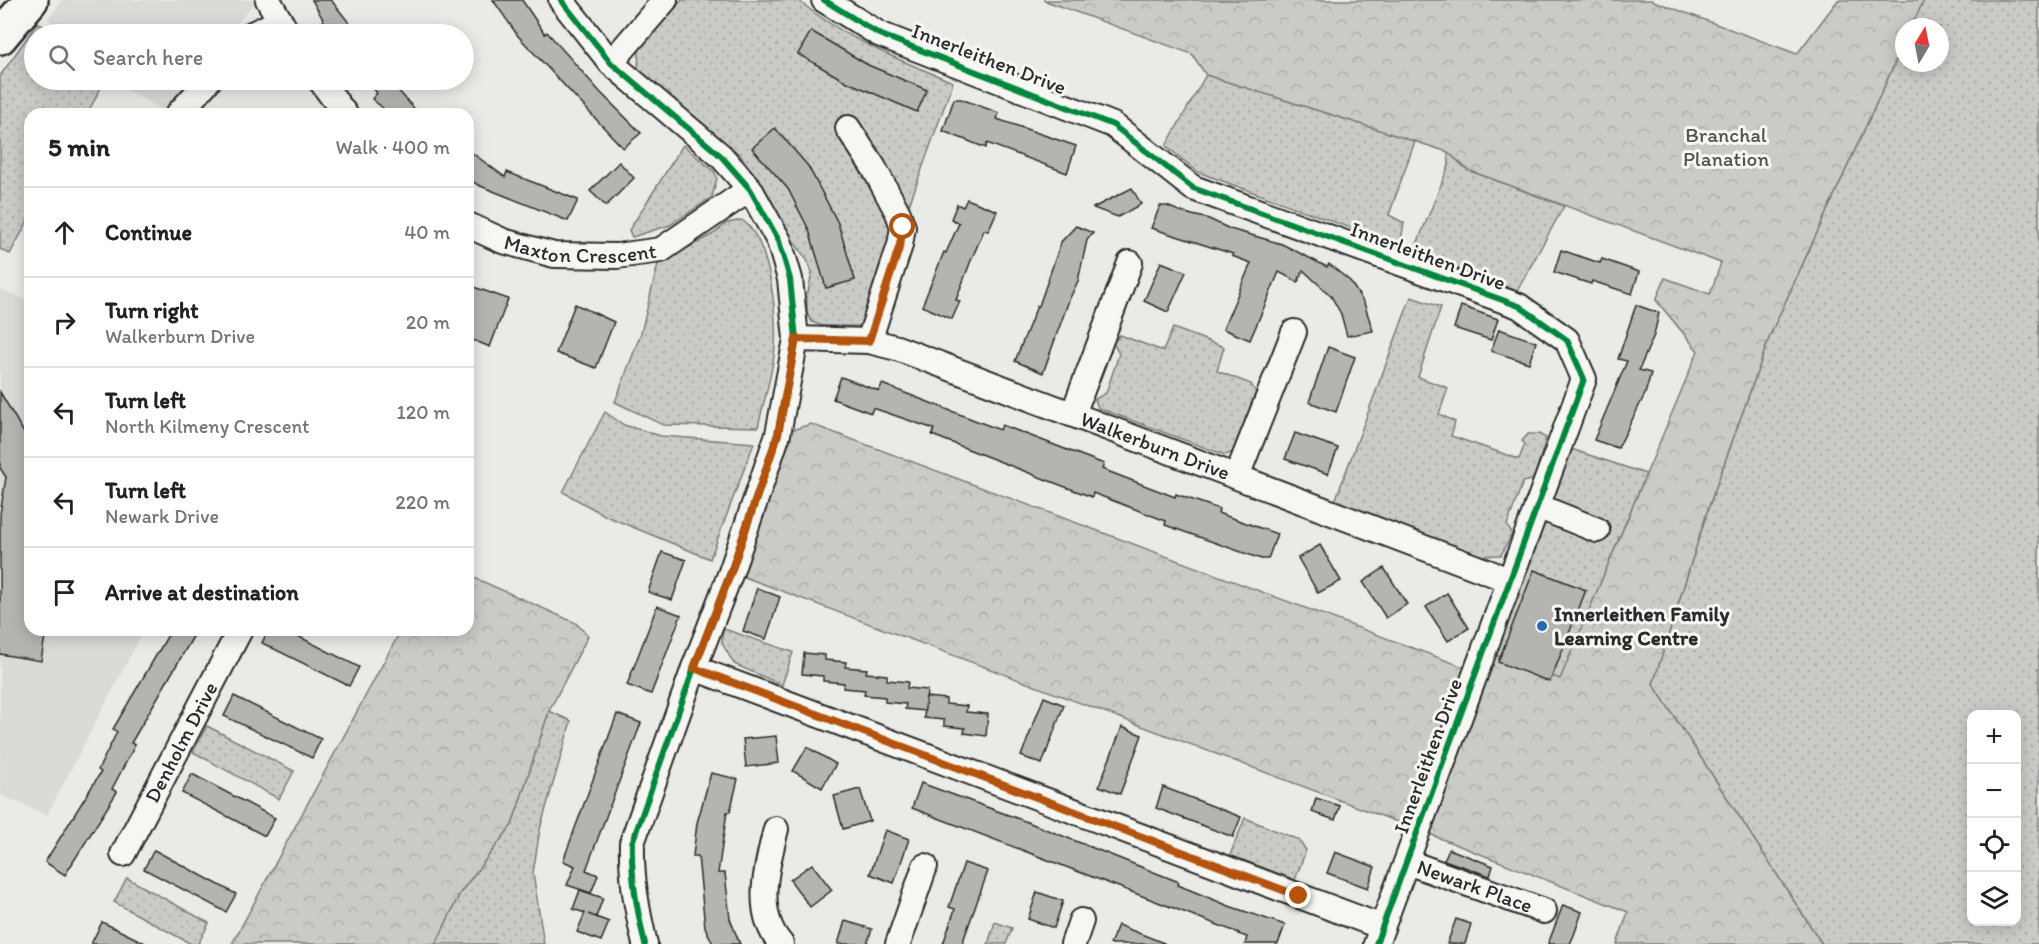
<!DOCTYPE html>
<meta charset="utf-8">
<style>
body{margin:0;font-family:Itim,sans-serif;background:#f2f2f2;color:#222}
.controls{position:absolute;right:18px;bottom:18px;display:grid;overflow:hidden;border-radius:12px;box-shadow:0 3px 15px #0003}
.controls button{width:54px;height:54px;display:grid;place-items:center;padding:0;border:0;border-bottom:2px solid #e0e0e0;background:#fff;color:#222;font:30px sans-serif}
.compass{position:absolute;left:1895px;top:18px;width:54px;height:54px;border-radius:50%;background:#fff;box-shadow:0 3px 15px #0003;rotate:10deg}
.stop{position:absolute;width:18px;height:18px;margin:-14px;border:4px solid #b45309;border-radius:50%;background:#fff}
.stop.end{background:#b45309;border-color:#fff;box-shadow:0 2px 6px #0008}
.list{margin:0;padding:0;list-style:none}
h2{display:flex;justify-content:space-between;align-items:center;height:78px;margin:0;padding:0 24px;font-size:26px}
h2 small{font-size:20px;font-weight:400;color:#767676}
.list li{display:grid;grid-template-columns:39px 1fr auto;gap:18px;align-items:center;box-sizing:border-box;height:90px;padding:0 24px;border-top:2px solid #e0e0e0}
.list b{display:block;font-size:22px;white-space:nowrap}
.list p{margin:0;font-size:20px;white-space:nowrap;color:#767676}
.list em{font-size:20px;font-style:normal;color:#767676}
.icon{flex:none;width:33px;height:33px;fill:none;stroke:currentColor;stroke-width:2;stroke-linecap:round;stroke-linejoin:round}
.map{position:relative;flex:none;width:2039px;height:944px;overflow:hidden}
.search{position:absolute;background:#fff;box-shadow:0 3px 15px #0003;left:24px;top:24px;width:450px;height:66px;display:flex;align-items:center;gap:15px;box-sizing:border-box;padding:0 21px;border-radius:33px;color:#767676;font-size:22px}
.panel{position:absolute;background:#fff;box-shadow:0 3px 15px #0003;left:24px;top:108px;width:450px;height:528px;border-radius:18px}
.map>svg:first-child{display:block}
.built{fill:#dadad6}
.grass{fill:url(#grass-dots);stroke:#7a7a79;stroke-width:1.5;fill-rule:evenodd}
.forest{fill:url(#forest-crowns);stroke:#7a7a79;stroke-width:1.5}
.building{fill:#b4b4b1;stroke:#2b2b2b;stroke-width:1.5}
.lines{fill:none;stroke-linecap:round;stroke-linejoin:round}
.street-casing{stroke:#2b2b2b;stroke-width:28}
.secondary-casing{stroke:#2b2b2b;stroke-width:38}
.street{stroke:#f6f6f2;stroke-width:24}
.secondary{stroke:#f6f6f2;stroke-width:33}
.cycleway-casing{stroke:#f6f6f2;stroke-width:10}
.cycleway{stroke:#00873e;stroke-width:6}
.route{stroke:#b45309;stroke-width:8}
.poi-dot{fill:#1f6fb2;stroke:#f6f6f2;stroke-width:2}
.labels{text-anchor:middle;stroke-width:6;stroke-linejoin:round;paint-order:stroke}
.street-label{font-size:21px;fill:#2b2b2b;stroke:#f6f6f2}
.park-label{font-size:21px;fill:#535352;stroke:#f6f6f2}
.poi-label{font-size:21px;font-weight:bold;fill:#2b2b2b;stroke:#f6f6f2;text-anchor:start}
</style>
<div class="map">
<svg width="2039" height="944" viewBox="0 0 2039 944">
<defs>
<pattern id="grass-dots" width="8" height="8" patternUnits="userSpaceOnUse" patternTransform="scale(1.5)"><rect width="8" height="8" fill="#cacac7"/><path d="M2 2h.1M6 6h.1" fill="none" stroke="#aeaeab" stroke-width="1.8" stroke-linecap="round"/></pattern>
<pattern id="forest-crowns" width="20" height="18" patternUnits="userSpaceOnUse" patternTransform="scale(1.5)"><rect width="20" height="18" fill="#cacac7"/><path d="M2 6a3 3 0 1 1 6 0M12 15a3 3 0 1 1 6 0" fill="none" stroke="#aeaeab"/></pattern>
</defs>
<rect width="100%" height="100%" fill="#eaeae6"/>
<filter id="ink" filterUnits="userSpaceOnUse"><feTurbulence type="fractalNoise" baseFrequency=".0167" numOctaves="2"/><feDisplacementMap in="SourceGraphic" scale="12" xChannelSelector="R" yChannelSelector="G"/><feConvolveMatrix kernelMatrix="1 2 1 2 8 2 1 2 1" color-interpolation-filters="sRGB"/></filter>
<g filter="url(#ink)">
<g class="built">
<polygon points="63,0 253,0 255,2 228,34 63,34 48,19"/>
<polygon points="110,80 191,80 164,111"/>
<polygon points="0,289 30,301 30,630 144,630 47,815 0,795"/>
</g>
<g class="grass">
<path d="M682,0H798C843,38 899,60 953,82L866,326H822L812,322L807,313V297L812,272L807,260L790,236L764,187L740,155L638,69L639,49Z"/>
<path d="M1924,0H2039V944H1822L1653,684L1708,509L1771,333L1904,43V63H1940V27H1911ZM1972,714H2016V922H1972Z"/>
<polygon points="38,22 52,34 34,34 34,80 99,80 103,84 87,114 30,114 30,217 10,254 0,249 0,76"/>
<polygon points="1206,75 1415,141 1389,215 1404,223 1400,246 1198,172 1166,146"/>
<polygon points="683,145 714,171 717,178 712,197 670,225 632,237 629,230"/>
<polygon points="1448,152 1468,170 1564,206 1517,291 1432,259 1415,249 1449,165"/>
<path d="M742,220C771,240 779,322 774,355C771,379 763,404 758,427L663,425L615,402L641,333L658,264L713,234L727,223Z"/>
<polygon points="1411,297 1441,307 1418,377 1448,388 1439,414 1455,422 1451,436 1519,459 1525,444 1522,441 1528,434 1539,434 1546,438 1534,479 1523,482 1507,525 1512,534 1501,555 1480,556 1335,501"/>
<polygon points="1173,328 1224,347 1217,371 1251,384 1257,394 1237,451 1225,455 1098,408 1095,399 1106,393 1119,354 1113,343 1120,335 1163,351"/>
<polygon points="605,412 624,425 661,436 754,443 710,559 606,516 563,492"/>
<polygon points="1571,449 1646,474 1560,680 1495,655"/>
<polygon points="724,629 793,652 782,685 734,664 722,643 722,636"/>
<polygon points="549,711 571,721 540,829 533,873 544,944 436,944 460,893 512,825"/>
<polygon points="207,726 294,771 279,799 193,752"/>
<polygon points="1245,818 1299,840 1306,850 1295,880 1230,855"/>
<polygon points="127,878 209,923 198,944 191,944 114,902"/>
<polygon points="995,922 1012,928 1006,944 988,944"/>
</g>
<g class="forest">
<polygon points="1043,0 1651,0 1797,54 1838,0 1924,0 1911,27 1904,27 1904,43 1771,333 1708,509 1653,684 1822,944 1617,944 1628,912 1419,830 731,572 778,434 811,424 1477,672 1495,655 1560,679 1698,351 1656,300 1665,278 1710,294 1721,263 1468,170 1448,152 1206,75 1192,54"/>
<polygon points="468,575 576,623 588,636 549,711 512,825 460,893 436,944 232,944 401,630 468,630"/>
</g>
<g class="building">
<polygon points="312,0 331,0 358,34 330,34 321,23 324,21"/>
<polygon points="493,0 522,0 545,34 547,32 601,93 641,133 623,148 518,36"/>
<polygon points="811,31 868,65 927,90 917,112 845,81 798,54"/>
<polygon points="366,80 384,80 398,90 419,114 390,114 372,99 377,93"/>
<polygon points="954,99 961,99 999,113 997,119 1076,146 1067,173 987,143 986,148 943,131"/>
<polygon points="775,128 808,166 838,223 855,280 826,288 809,230 788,189 752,148"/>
<polygon points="468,150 505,177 507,172 578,200 568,221 478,185 468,178"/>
<polygon points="619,162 634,178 606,206 590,191"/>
<polygon points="1132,188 1141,204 1118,217 1093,208"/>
<polygon points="967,199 997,211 988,231 984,230 970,263 956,300 960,301 952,319 922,306 944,252 946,253 959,223 951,219 957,204 963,207"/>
<polygon points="1160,206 1167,206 1184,213 1209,219 1230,229 1282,244 1327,267 1329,264 1350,281 1364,303 1373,331 1347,336 1341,314 1331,296 1303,270 1298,282 1279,272 1250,340 1223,329 1251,263 1232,256 1233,254 1151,228"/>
<polygon points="1076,226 1093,233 1087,240 1078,281 1069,300 1043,373 1015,361 1037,306 1039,306 1061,242"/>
<polygon points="1561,250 1600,263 1602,259 1639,272 1632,294 1592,281 1591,284 1554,272"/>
<polygon points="1161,262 1186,272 1168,312 1144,301"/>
<polygon points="468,285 508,299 490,347 468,338"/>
<polygon points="575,304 614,322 596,368 556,353"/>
<polygon points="1636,305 1659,313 1654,335 1639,370 1651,373 1645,394 1618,448 1594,440 1627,361 1618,359"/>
<polygon points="1461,306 1498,319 1491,340 1454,328"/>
<polygon points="1499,329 1536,342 1529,363 1491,351"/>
<polygon points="1328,347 1355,357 1336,412 1309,402"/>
<polygon points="841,377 879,391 882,384 1000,430 1002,425 1104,464 1102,469 1175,497 1176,494 1219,509 1218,513 1277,534 1268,559 1261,559 1165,525 1166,521 1093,493 1092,497 1047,480 932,435 934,429 873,408 871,413 833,399"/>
<polygon points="0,392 30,443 30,630 46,630 41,661 0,654 0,514 6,477 0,468"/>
<polygon points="1295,433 1338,448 1328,474 1285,459"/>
<polygon points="1320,545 1341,581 1318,593 1298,558"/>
<polygon points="662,552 686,560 672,600 648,592"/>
<polygon points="1384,568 1407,604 1386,618 1363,582"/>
<polygon points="1534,570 1586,590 1550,682 1498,662"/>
<polygon points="757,588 780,597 766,639 743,631"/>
<polygon points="1447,593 1469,628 1448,641 1426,607"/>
<polygon points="657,606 681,615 651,694 627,685"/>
<polygon points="171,630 197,630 131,743 135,745 112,789 117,792 65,875 45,862 101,772 98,770 117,732 113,729"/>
<polygon points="268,630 286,630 359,667 349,686 262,643"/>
<polygon points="804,653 825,655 825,660 846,662 845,667 867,669 866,673 887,675 887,680 908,682 907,688 927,690 925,711 905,709 906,704 885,702 885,697 864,695 865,690 843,688 844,683 823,681 823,676 802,674"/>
<polygon points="234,696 321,739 312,758 224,716"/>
<polygon points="926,697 946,699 946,704 967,706 966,712 988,714 986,736 964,733 965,728 944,726 944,720 924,718"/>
<polygon points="1044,697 1064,705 1042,764 1021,756"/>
<polygon points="617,714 641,723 586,870 598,875 591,893 567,885 575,866 563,861"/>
<polygon points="1122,727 1142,735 1120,794 1099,786"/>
<polygon points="776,736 779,763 746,767 743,739"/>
<polygon points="807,747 836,764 822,788 793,771"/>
<polygon points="711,773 738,779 730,812 727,812 718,873 725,873 730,919 740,944 713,944 705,927 698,856 693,856 697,823"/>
<polygon points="192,774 275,818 265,836 182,793"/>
<polygon points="921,783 1030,823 1179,882 1178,885 1229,906 1285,925 1278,944 1245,944 1247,937 1238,934 1239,933 912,808"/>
<polygon points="1163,787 1241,817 1233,837 1156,808"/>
<polygon points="860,789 870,821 843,829 834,796"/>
<polygon points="1316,798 1340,806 1335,820 1312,812"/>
<polygon points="885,830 909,839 894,883 870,874"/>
<polygon points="1449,849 1493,866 1490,876 1444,860"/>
<polygon points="154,850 236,894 226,912 144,869"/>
<polygon points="1335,852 1375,867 1368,888 1327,873"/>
<polygon points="964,863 988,871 962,944 943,944 955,909 949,907"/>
<polygon points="812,864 832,890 810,907 790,880"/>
<polygon points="580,890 603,898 596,917 588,914 609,922 601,941 577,932 585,913 573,909"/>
<polygon points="1037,892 1063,901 1054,928 1028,919"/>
<polygon points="1563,905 1582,912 1574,935 1570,944 1548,944"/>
<polygon points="1456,919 1471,924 1465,944 1447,944"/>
<polygon points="845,921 872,929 867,944 838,944"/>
<polygon points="102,922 147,944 91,944"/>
<polygon points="1118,925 1164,943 1164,944 1110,944"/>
</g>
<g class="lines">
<defs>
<g id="street">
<polyline points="268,0 288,34"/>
<path d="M561,0L611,63L721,156L750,189L779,241L790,279L796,339L778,434L731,572L694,668L632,843C631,878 637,910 645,944"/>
<polyline points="824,0 879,34 1113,125 1193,188 1519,306 1567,340 1584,379 1376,944"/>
<polyline points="252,34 280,21"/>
<polyline points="611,63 665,0"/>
<polyline points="320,80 345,114"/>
<polyline points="178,114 209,80"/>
<polyline points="848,128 874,168 898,213 903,227 900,245 869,341"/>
<path id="s1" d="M468,225L503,241L554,255L617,256L661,250L750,189"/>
<path id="s2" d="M796,339L869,341L897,348L1509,580"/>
<polyline points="1073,414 1130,263"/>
<polyline points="1237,476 1294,332"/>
<polyline points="1537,506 1597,530"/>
<polyline points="694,668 1382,927"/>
<path d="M776,829C767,866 753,912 781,944"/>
<path id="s3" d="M123,854L240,630"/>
<path id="s4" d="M1407,862L1544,911"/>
<polyline points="898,944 925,866"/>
<polyline points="1073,944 1081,921"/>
</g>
<polyline id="secondary" points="0,37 31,0"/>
</defs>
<use href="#street" class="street-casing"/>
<use href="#secondary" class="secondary-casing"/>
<use href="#street" class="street"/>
<use href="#secondary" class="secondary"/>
<defs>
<g id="cycleway">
<path d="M561,0L611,63L721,156L750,189L779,241L790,279L796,339L778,434L731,572L694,668L632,843C631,878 637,910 645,944"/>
<polyline points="824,0 879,34 1113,125 1193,188 1519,306 1567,340 1584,379 1376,944"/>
</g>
</defs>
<use href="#cycleway" class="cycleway-casing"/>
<use href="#cycleway" class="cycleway"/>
</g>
</g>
<g class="lines" filter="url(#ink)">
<polyline class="route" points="903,227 900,245 869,341 796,339 778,434 731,572 694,668 1299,896"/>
</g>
<circle class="poi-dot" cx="1542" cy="626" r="6"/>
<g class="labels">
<g class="street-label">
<text transform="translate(989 59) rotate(21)" y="7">Innerleithen Drive</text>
<text dy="7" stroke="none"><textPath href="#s1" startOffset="117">Maxton Crescent</textPath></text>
<text transform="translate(1428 256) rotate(20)" y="7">Innerleithen Drive</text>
<text dy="7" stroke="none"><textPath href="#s2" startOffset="378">Walkerburn Drive</textPath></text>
<text dy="7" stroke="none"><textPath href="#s3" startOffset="126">Denholm Drive</textPath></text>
<text transform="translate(1428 756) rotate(-70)" y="7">Innerleithen Drive</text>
<text dy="7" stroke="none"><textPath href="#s4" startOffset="72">Newark Place</textPath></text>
</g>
<g class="park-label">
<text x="1726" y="142">Branchal<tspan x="1726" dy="24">Planation</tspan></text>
</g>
<g class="poi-label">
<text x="1554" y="621">Innerleithen Family<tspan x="1554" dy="24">Learning Centre</tspan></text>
</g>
</g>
</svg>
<div class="controls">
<button>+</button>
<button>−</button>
<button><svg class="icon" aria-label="locate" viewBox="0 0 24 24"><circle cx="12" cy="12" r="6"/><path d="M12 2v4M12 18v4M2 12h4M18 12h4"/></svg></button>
<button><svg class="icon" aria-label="layers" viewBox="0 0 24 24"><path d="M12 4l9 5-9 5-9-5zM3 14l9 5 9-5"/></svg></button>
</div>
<svg class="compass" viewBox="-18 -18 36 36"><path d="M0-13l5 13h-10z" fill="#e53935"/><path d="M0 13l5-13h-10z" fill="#767676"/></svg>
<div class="stop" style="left:903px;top:227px"></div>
<div class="stop end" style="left:1299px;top:896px"></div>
<div class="search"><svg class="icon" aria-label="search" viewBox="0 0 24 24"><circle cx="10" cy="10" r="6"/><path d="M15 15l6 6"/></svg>Search here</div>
<section class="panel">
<h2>5 min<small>Walk · 400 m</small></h2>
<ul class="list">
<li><svg class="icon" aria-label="ahead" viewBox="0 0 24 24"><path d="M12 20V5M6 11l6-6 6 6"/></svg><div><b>Continue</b></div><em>40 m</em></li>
<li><svg class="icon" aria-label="right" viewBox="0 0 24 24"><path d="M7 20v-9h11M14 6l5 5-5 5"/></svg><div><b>Turn right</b><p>Walkerburn Drive</p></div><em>20 m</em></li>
<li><svg class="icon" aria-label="left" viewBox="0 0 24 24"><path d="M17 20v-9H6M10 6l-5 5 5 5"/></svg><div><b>Turn left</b><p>North Kilmeny Crescent</p></div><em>120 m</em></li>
<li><svg class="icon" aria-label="left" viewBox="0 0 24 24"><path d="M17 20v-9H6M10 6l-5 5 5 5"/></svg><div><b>Turn left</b><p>Newark Drive</p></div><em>220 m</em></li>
<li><svg class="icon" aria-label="arrive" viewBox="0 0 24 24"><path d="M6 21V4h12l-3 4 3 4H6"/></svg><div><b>Arrive at destination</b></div></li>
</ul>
</section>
</div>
